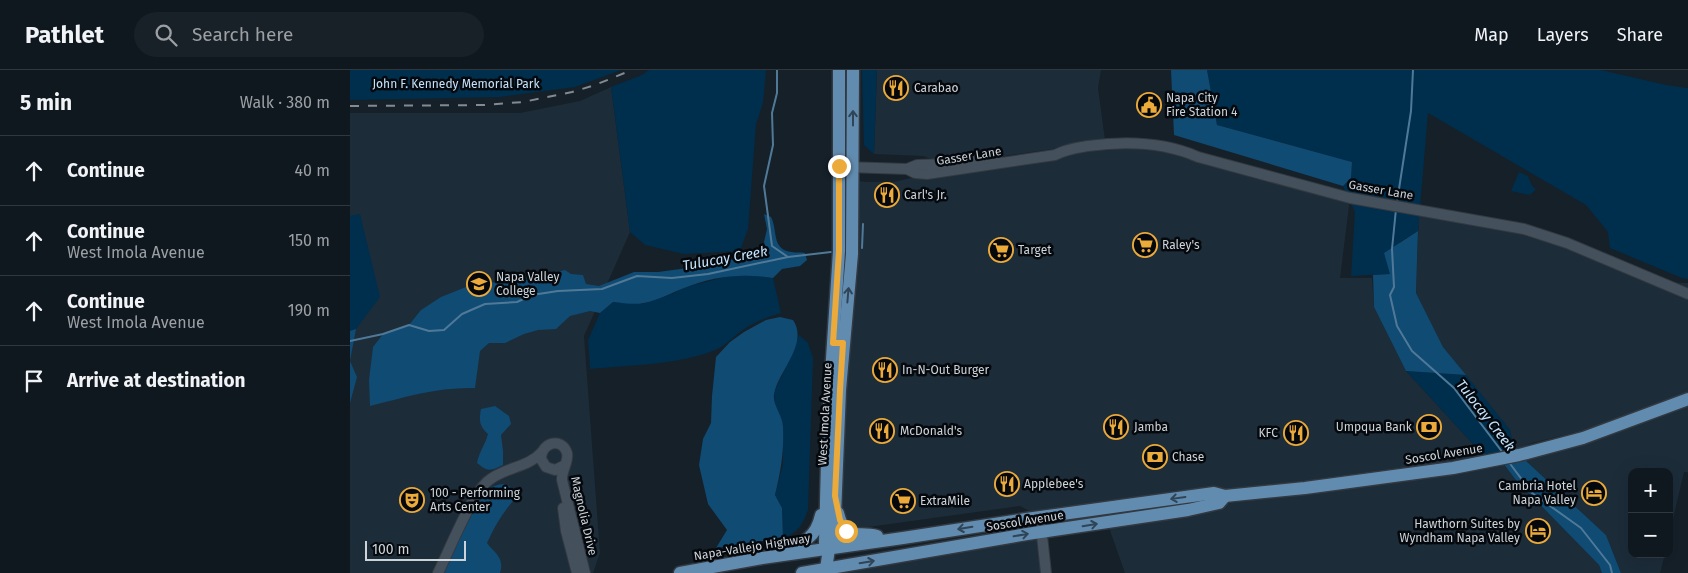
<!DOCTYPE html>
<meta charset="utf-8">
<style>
body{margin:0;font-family:"Fira Sans",sans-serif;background:#192128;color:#f1f3f6}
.controls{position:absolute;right:15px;bottom:15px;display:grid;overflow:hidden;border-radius:10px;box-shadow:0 5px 20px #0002}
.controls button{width:45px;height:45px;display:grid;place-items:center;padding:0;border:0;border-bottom:1px solid #30373d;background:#10181f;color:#f1f3f6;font:25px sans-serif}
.scale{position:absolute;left:15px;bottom:12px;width:101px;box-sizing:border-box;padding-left:5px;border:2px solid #ccd3d9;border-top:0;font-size:14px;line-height:18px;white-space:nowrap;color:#ccd3d9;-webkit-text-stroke:4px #05090d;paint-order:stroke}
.stop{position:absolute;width:15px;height:15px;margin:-11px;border:4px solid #ebaa39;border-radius:50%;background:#fff}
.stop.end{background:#ebaa39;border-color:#fff;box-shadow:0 1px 5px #0008}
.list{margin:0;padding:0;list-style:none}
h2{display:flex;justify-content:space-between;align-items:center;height:65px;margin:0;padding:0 20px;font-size:21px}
h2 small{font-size:16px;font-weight:400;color:#9ca0a4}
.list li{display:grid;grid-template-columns:32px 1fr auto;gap:15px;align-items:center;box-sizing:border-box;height:70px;padding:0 20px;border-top:1px solid #30373d}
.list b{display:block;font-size:19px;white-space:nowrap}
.list p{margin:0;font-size:16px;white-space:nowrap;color:#9ca0a4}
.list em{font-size:16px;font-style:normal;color:#9ca0a4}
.icon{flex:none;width:28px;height:28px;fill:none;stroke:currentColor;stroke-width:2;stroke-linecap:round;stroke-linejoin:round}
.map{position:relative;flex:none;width:1338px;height:503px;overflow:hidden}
header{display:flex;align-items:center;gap:30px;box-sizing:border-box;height:70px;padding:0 25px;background:#10181f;border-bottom:1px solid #30373d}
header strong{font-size:24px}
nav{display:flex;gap:28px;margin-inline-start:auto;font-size:18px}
.search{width:350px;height:45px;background:#192128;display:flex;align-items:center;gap:12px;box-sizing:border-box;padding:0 18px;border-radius:28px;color:#9ca0a4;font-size:19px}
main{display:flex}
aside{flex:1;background:#10181f}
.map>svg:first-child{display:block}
.built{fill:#1c2c39}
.green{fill:#002e4d}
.forest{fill:#104b73}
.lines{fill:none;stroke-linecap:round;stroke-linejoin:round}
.stream{stroke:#507998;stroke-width:2}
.tertiary-casing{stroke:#323941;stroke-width:12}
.primary-casing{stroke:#323941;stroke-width:15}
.tertiary{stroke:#44505b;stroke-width:10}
.primary{stroke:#628caf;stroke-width:12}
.rail{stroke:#828a92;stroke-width:2;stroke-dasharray:9 9;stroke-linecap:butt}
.oneway{stroke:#2f4456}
.route{stroke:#ebaa39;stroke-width:6}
.labels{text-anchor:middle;stroke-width:5;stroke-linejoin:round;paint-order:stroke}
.park-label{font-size:12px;fill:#c3e1fb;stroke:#05090d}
.poi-label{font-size:12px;fill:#ccd3d9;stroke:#05090d;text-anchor:start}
.street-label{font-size:12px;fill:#ccd3d9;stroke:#05090d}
.water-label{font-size:14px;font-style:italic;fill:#c6e4fe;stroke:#05090d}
</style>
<header>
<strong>Pathlet</strong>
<div class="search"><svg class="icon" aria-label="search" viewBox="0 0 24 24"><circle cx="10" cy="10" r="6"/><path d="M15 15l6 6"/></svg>Search here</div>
<nav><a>Map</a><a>Layers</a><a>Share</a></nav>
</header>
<main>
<aside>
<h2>5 min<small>Walk · 380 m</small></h2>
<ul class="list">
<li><svg class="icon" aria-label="ahead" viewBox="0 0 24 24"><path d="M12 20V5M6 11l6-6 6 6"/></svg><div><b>Continue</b></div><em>40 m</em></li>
<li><svg class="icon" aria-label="ahead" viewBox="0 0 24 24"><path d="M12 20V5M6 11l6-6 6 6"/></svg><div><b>Continue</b><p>West Imola Avenue</p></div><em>150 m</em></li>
<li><svg class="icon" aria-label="ahead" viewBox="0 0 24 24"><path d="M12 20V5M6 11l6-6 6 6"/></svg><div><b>Continue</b><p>West Imola Avenue</p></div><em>190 m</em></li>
<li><svg class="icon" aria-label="arrive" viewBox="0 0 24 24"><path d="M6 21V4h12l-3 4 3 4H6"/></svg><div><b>Arrive at destination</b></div></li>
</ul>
</aside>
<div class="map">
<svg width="1338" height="503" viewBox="0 0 1338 503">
<rect width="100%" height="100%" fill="#152029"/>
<g class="built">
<polygon points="527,0 751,0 748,18 755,70 715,75 703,79 597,94 573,86 524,84"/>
<polygon points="261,17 280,162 234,266 250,483 243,503 0,503 0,43 170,43 230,31"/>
<polygon points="761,78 814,80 1000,128 990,208 1022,208 1024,237 1056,301 1134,386 690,447 670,436 511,458 506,456 498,450 495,444 487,438 502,110 515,112 544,112 577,104"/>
<polygon points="1069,140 1174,159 1308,212 1338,213 1338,323 1235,360 1182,373 1164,381 1160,360 1093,277 1066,223"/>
<polygon points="1338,335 1338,402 1334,402 1319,466 1319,402 1282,402 1282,484 1315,484 1310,503 1271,503 1256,465 1174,389"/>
<polygon points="1153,393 1165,409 1249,495 1252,503 775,503 757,452 933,425 998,419"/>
<polygon points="692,462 696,503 476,503"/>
</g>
<g class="green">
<polygon points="0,0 271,0 225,17 149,27 0,30"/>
<polygon points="299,0 416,0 413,33 406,54 398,159 390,181 334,184 295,175 280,162 261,17 292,5"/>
<polygon points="512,0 527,0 524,84 514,75"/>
<polygon points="857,0 1251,0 1316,15 1337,18 1338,18 1338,209 1332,208 1260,178 1258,162 1236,135 1078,43 1068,161 1050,172 1040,204 1001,206 1005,142 993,116 1001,108 1002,92 867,55"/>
<polygon points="1169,102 1178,106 1182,116 1186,119 1180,125 1161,121"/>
<polygon points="10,144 30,227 6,259 0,261 0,146"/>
<path d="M404,205L423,208L431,243C417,247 402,253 390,262C382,268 374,277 365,280C328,295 280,295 240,299L238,270L250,243L263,232L292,234L322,224L335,217L380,206Z"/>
<path d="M449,265L458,273L463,288L458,440C453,454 448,463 433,468L432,438L425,425L433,394V354L425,336L424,322L443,282Z"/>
<polygon points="1056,301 1116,305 1160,360 1164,381 1134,386"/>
</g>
<g class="forest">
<polygon points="821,0 857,0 867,55 1002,92 1001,108 993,116 824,65"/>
<path d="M414,144L421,147C428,160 421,180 442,182C446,183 451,182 455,183L457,190L450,196L432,199L423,208C393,203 363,206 334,218C321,223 309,230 294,233C285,235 273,233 263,232L250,243L240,241L220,246L206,259L188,260L174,264L155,273H139L130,281L125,318C88,317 55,327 20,336L19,310L23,277L33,264L59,255L71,240L91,227L116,217L139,212L161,214L215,200L221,204L233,205L236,214L249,216L284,202H308L338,198L372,191L409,186L417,182L414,172L417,159Z"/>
<polygon points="1068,161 1066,223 1093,277 1116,305 1056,301 1024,237 1023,205 1040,204 1034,183"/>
<path d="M430,247L443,250C458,272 432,298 425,320C420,334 433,344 433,357C434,382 431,400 425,425L432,438L433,468L366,478L377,460L358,434L349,395L353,369L361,353L362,326L366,287L380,272L394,262L416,250Z"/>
<polygon points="6,259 0,291 7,307 0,333 0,261"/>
<path d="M145,336L159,346L161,354L151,365L153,381V395C140,401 138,402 127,393C129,382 135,375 138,364C129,356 129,350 131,339Z"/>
<polygon points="1174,389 1256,465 1271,503 1252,503 1249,495 1165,409 1153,393"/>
<path d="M154,414L172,422C156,437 146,453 137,473C144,483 155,487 150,503H88L128,422C140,420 141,415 154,414Z"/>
</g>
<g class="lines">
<g class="stream">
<polyline points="427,0 427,23 422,43 423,75 414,116 422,176 438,187 481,182"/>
<polyline points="1047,132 1061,41 1063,0"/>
<polyline points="1046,139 1042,179 1044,217 1040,225 1047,256 1062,281 1104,318 1153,383"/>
<polyline points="512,178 513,154"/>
<polyline points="0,271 33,264 59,255 79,261 94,260 112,244 135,234 167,232 182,225 208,221 252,219 287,206 322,208 358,204 438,187"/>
<polyline points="1158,391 1182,423 1231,458 1260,495 1262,503"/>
</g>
<defs>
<g id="tertiary">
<path d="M496,97L557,99L565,103L577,104L705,85C716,79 726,78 738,76C775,71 814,72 848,87L1000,128L1174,159L1217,173L1338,224"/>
<polyline points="557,99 567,95 597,94 647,87"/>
<path d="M215,395L205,400L196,397L191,389C191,372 212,367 217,383C219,392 211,401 212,410L235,503"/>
<polyline points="213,438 216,461 227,503"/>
<polyline points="690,447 696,503"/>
<path d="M88,503C99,481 121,425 138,411C154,397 178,398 192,382"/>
</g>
<g id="primary">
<path d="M488,443C496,474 506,460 527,466"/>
<path d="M433,479C454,473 466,468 471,445"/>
<polyline points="479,479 475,473 478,350 489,181 489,0"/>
<polyline points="476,499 479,479 484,471 490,320 502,184 503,0"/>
<polyline points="330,503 412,488 553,468 676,449 864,423 875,426 955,418 1103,398 1169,385 1233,368 1338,329"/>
<polyline points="452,503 677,464 838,440 869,433 875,426"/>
</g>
</defs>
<use href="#tertiary" class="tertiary-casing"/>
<use href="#primary" class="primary-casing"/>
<use href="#tertiary" class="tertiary"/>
<use href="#primary" class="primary"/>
<polyline class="rail" points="0,36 134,35 173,32 222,22 245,15 282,0"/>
</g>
<defs><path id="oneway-shaft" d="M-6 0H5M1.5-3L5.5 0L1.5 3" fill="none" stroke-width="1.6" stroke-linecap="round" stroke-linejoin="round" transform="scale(1.25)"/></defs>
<g class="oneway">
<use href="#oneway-shaft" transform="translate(503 48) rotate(-90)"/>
<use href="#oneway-shaft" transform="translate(498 225) rotate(-85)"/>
<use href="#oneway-shaft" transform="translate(828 428) rotate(172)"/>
<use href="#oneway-shaft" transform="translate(740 455) rotate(-9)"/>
<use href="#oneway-shaft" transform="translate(615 458) rotate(171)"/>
<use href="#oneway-shaft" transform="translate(671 465) rotate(-10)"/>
<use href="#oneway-shaft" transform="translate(517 492) rotate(-9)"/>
</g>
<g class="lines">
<polyline class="route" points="489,96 489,181 483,273 493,273 490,320 485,426 490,450 496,461"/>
</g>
<defs>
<symbol id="restaurant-ring" viewBox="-11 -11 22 22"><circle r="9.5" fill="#05090d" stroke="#ebaa39" stroke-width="1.5"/><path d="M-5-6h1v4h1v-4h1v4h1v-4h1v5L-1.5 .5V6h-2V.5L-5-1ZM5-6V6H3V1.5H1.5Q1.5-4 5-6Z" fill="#ebaa39"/></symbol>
<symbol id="civic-ring" viewBox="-11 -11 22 22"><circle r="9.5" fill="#05090d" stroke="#ebaa39" stroke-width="1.5"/><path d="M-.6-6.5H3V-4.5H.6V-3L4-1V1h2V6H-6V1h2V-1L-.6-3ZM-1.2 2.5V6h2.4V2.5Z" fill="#ebaa39"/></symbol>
<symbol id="supermarket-ring" viewBox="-11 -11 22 22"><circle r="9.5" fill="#05090d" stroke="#ebaa39" stroke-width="1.5"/><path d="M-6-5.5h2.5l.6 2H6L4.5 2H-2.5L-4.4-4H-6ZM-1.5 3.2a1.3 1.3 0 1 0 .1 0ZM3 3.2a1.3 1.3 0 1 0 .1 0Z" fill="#ebaa39"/></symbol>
<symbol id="university-ring" viewBox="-11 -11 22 22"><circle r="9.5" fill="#05090d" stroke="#ebaa39" stroke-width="1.5"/><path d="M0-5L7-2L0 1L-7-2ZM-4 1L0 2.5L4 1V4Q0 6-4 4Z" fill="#ebaa39"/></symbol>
<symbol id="bank-ring" viewBox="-11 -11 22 22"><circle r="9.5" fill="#05090d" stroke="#ebaa39" stroke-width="1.5"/><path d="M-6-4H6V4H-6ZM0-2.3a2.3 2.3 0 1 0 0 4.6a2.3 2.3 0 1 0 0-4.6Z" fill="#ebaa39"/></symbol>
<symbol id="hotel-ring" viewBox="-11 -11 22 22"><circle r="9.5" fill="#05090d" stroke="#ebaa39" stroke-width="1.5"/><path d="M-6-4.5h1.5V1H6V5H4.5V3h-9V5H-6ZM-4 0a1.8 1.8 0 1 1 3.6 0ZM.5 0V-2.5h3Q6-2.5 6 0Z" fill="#ebaa39"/></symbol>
<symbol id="theatre-ring" viewBox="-11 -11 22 22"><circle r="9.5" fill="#05090d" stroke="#ebaa39" stroke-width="1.5"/><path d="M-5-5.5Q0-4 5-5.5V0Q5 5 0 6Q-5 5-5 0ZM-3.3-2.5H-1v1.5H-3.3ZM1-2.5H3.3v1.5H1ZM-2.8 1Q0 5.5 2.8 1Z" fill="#ebaa39"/></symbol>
</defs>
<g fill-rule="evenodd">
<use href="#restaurant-ring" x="532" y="4" width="28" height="28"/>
<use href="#civic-ring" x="785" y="21" width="28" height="28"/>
<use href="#restaurant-ring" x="523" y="111" width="28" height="28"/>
<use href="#supermarket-ring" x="781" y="161" width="28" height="28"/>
<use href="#supermarket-ring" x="637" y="166" width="28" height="28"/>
<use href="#university-ring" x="115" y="200" width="28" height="28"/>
<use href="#restaurant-ring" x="521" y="286" width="28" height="28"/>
<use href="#restaurant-ring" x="752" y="343" width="28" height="28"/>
<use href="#bank-ring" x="1065" y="343" width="28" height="28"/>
<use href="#restaurant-ring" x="518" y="347" width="28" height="28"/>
<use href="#restaurant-ring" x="932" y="349" width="28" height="28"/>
<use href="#bank-ring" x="791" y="373" width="28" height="28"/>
<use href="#restaurant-ring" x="643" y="400" width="28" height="28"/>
<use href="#hotel-ring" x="1230" y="409" width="28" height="28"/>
<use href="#theatre-ring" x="48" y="416" width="28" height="28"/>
<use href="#supermarket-ring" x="539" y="417" width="28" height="28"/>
<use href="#hotel-ring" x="1174" y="447" width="28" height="28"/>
</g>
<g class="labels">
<g class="park-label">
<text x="106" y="18">John F. Kennedy Memorial Park</text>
</g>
<g class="poi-label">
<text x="564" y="22">Carabao</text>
<text x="816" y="32">Napa City<tspan x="816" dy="14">Fire Station 4</tspan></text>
<text x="554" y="129">Carl's Jr.</text>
<text x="812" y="179">Raley's</text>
<text x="668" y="184">Target</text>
<text x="146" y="211">Napa Valley<tspan x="146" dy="14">College</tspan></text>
<text x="552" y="304">In-N-Out Burger</text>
<text x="784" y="361">Jamba</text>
<text x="1062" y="361" text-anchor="end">Umpqua Bank</text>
<text x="550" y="365">McDonald's</text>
<text x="928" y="367" text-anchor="end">KFC</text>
<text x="822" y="391">Chase</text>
<text x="674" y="418">Applebee's</text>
<text x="1226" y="420" text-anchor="end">Cambria Hotel<tspan x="1226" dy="14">Napa Valley</tspan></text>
<text x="80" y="427">100 - Performing<tspan x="80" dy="14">Arts Center</tspan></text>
<text x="570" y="435">ExtraMile</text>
<text x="1170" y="458" text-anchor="end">Hawthorn Suites by<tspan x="1170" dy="14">Wyndham Napa Valley</tspan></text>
</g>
<g class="street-label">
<text transform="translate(619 86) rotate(-9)" y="4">Gasser Lane</text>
<text transform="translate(1031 120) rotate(10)" y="4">Gasser Lane</text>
<text transform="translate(475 344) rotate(-87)" y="4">West Imola Avenue</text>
<text transform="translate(1094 384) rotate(-9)" y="4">Soscol Avenue</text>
<text transform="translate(234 446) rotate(77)" y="4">Magnolia Drive</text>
<text transform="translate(675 451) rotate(-9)" y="4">Soscol Avenue</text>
<text transform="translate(402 477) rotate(-9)" y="4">Napa-Vallejo Highway</text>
</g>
<g class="water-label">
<text transform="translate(375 188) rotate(-10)" y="5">Tulucay Creek</text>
<text transform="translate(1136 345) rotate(52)" y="5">Tulocay Creek</text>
</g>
</g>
</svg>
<div class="controls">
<button>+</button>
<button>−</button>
</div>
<div class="scale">100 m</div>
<div class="stop" style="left:496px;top:461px"></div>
<div class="stop end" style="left:489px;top:96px"></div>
</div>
</main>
